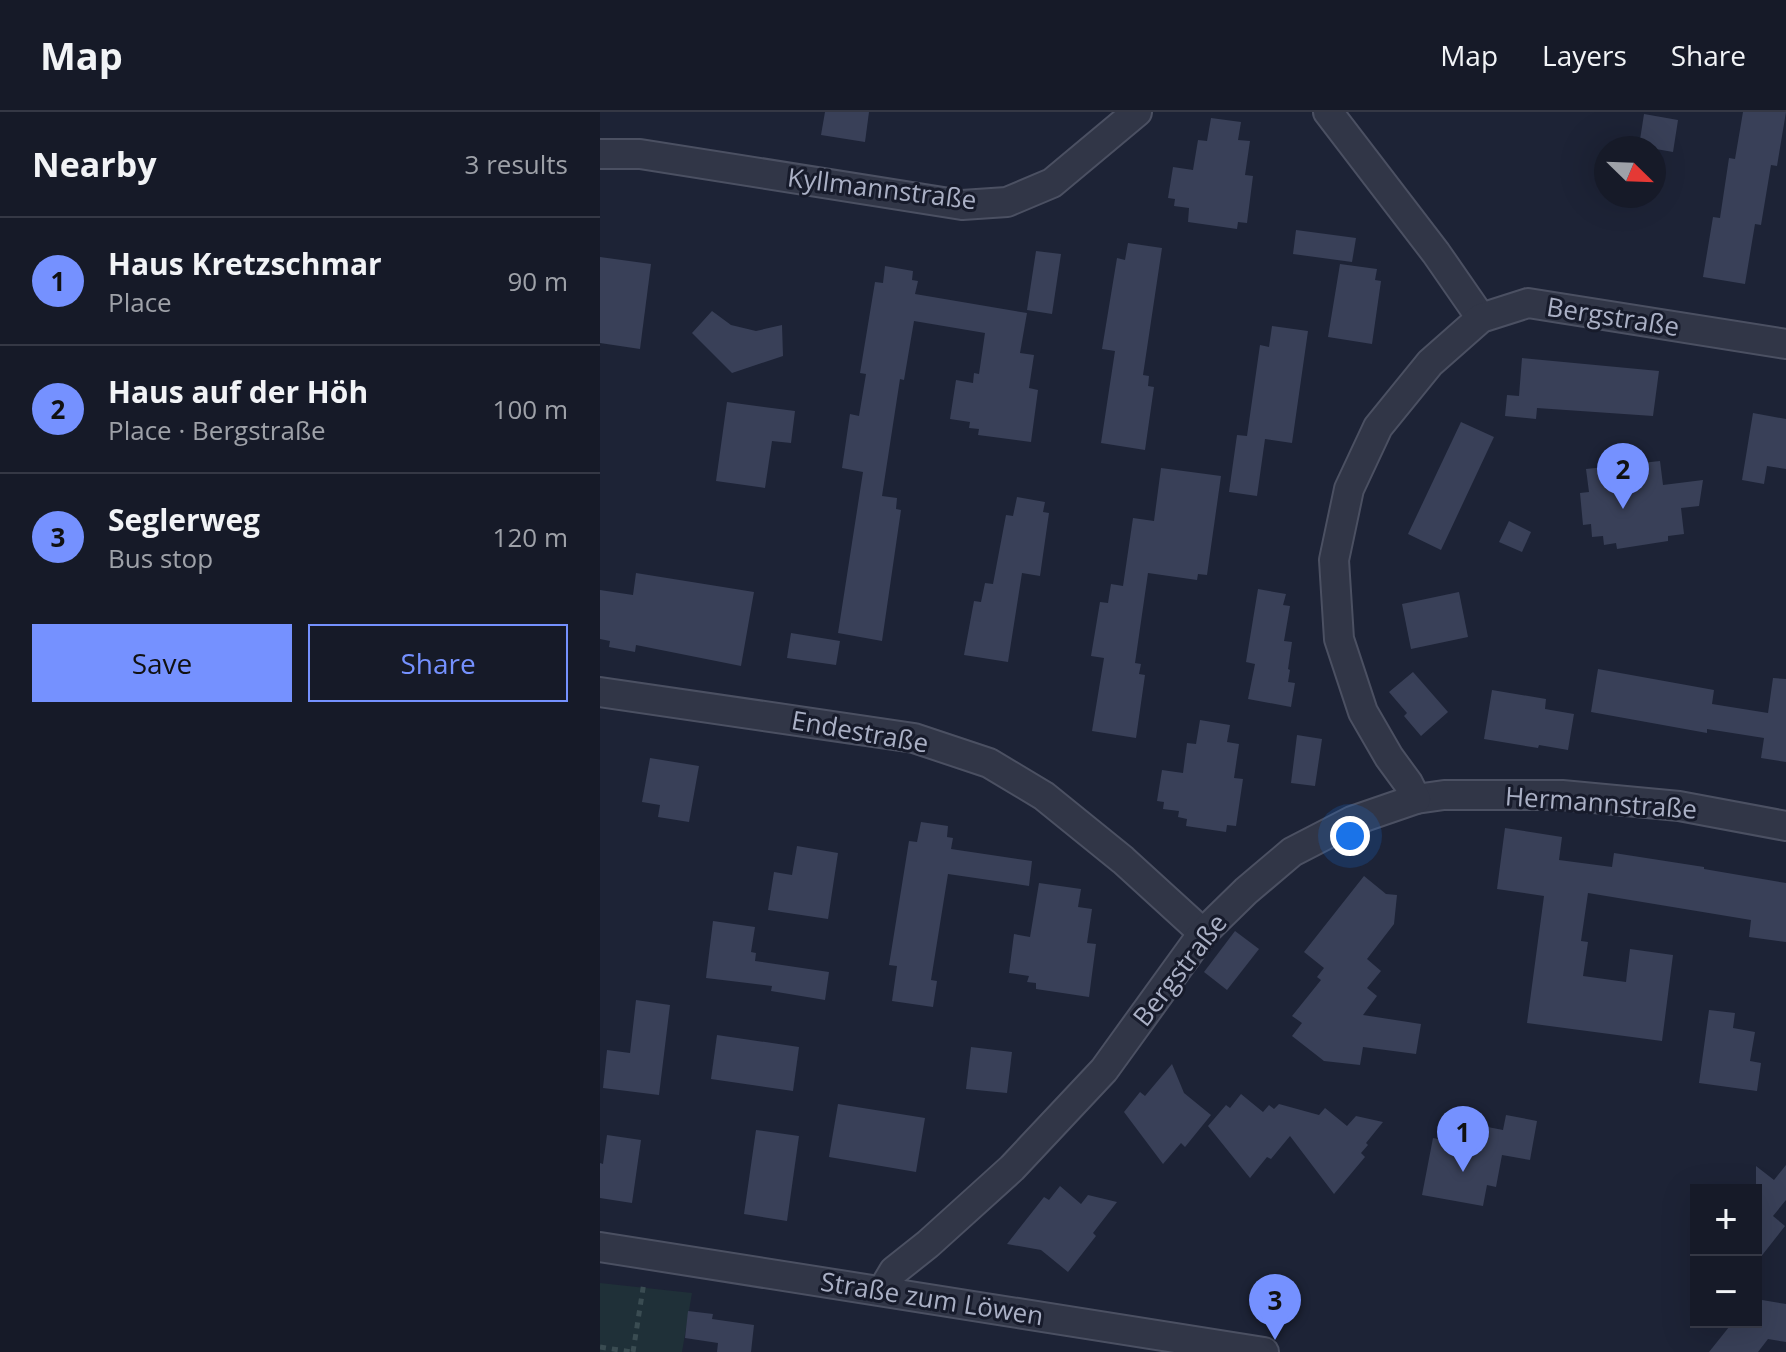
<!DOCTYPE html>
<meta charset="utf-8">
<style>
body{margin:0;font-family:"Open Sans",sans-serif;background:#1f2330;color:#f1f3f6}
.controls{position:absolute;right:24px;bottom:24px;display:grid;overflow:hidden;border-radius:0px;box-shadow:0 8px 32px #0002}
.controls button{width:72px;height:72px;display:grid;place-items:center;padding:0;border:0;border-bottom:2px solid #353845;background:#161a28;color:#f1f3f6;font:40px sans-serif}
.compass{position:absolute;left:994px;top:24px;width:72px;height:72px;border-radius:50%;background:#161a28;box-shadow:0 8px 32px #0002;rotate:113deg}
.you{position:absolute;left:750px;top:724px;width:28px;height:28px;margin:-20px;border:6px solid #fff;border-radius:50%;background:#1a73e8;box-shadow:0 0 0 12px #1a73e833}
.badge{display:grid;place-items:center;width:52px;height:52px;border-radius:50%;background:#7591ff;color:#111;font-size:26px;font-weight:700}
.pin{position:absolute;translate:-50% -66px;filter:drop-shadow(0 2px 4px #0008)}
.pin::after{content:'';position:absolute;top:42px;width:28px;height:24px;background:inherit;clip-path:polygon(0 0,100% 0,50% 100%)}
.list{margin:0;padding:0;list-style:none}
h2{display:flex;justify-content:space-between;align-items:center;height:104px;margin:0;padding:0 32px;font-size:34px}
h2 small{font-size:26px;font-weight:400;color:#9ea1a8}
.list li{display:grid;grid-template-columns:52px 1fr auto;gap:24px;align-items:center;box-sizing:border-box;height:128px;padding:0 32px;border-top:2px solid #353845}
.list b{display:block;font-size:30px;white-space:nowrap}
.list p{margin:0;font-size:26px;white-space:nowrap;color:#9ea1a8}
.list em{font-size:26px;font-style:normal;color:#9ea1a8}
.actions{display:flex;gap:16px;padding:24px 32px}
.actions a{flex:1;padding:18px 0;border:2px solid #7591ff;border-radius:0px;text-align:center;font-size:28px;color:#7591ff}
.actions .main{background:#7591ff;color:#111}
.map{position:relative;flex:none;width:1186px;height:1240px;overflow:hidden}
header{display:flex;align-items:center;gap:48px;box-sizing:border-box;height:112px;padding:0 40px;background:#161a28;border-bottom:2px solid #353845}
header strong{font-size:38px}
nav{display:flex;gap:44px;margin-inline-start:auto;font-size:28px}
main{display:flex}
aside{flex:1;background:#161a28}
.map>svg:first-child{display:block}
.green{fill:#1f3038}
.building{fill:#394058}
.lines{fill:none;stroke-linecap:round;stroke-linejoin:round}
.street-casing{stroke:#4b5062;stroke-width:32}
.path{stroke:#3a4c52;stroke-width:5;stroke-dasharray:6 6;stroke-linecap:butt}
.street{stroke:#313647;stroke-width:28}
.labels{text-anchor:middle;stroke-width:6;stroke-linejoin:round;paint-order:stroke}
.street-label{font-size:26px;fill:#aab0c5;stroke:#171b2b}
</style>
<header>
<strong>Map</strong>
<nav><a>Map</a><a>Layers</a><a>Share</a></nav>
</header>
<main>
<aside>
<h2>Nearby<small>3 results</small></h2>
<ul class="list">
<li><span class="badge">1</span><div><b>Haus Kretzschmar</b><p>Place</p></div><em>90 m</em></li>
<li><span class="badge">2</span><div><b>Haus auf der Höh</b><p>Place · Bergstraße</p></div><em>100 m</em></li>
<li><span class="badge">3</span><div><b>Seglerweg</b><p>Bus stop</p></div><em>120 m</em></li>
</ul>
<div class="actions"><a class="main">Save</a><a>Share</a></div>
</aside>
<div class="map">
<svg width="1186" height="1240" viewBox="0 0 1186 1240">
<rect width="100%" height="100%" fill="#1d2336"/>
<polygon class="green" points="0,1171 92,1181 82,1240 0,1240"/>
<g class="building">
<polygon points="225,0 269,0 265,30 221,23"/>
<polygon points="1143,0 1186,0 1177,54 1171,53 1161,113 1155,112 1145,172 1103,165 1113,105 1120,106 1129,46 1135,47"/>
<polygon points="1044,2 1078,8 1073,40 1039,34"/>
<polygon points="611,6 641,10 638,28 650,29 645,63 653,64 647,111 638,110 637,117 588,110 589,96 574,94 575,87 568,86 573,55 593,58 598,28 607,29"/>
<polygon points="696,118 756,126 752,150 693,142"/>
<polygon points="528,131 562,136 543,263 549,264 548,274 554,275 545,338 501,331 515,239 502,237 517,146 525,148"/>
<polygon points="436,139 461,142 452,202 427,198"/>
<polygon points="0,145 51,152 40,237 0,231"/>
<polygon points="740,152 777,157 775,168 781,169 772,232 728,225"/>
<polygon points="285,154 313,159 312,168 318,169 315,182 427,201 420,241 434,243 429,276 438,278 431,330 378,323 379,317 369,316 370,310 350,307 356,268 373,271 374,261 379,262 385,221 314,209 304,268 300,267 282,384 297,386 296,397 301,398 282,529 238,521 263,360 242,356 250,302 259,304 266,262 260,261 275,170 283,171"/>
<polygon points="112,199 131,213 156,219 182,213 183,244 132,261 92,221"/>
<polygon points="672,214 708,219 692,331 665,327 657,384 629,380 637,323 647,324 660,233 669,235"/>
<polygon points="922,246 1059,259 1053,304 937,296 936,307 905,304 907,283 919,284"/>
<polygon points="127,290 195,299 191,331 172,329 165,376 116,369"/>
<polygon points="1153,301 1186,307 1186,357 1167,354 1164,372 1142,368"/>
<polygon points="861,310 894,325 841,438 808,422"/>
<polygon points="1060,349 1063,373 1103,368 1099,394 1081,396 1084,422 1068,424 1068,429 1017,437 1016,431 1004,433 1003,424 992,425 991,412 983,413 980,381 989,380 986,357"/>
<polygon points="561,356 621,364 607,463 598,462 597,468 548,461 535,551 541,552 539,562 545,563 536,626 492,619 504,546 491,544 500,490 508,491 511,472 523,474 533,406 554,409"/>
<polygon points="417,385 445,390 443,400 449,401 440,464 422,461 408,550 364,543 374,489 381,490 385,471 393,472 406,403 413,404"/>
<polygon points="909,409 931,420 922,440 899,430"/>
<polygon points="36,461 154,480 141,554 36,533 35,540 9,535 10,529 0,527 0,478 33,483"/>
<polygon points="658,477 686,482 683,493 690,494 684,529 692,530 688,557 690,558 688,570 695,571 691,595 648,587 655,552 646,550"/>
<polygon points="859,480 868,525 811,537 802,492"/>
<polygon points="191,521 240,529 236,553 187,546"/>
<polygon points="998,557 1114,578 1112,592 1168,601 1173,566 1186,567 1186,650 1161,646 1164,626 1107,617 1107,621 991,600"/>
<polygon points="813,560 848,600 821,624 804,604 807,601 789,580"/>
<polygon points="892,578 946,587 945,597 974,602 968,638 939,633 938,636 884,627"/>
<polygon points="600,608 630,613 627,630 639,632 634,666 643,667 636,714 627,713 626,720 586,714 587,707 578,705 579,699 563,697 564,690 557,689 562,658 583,661 587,631 596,632"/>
<polygon points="697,623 722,627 715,674 691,671"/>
<polygon points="50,646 99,654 89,710 58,705 60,693 42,690"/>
<polygon points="321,710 348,714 347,725 353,726 351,737 432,749 429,774 348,762 331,868 337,869 333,895 292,889 297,854 289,853 309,729 317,730"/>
<polygon points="905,716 962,725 959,748 1012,755 1014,741 1104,755 1104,757 1186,771 1186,830 1149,825 1151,808 988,781 981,829 988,830 983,864 1026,870 1030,837 1073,843 1062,929 927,911 944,784 897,777"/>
<polygon points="197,734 238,741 228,807 168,798 174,760 192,763"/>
<polygon points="764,764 786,782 797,783 794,812 767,847 781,859 767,876 777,884 763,903 821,912 816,942 763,935 760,953 724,949 692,924 702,911 692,904 721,868 717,865 724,856 704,840"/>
<polygon points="439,771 481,777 478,795 492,797 487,831 496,832 489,885 436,877 436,871 427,870 429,864 409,861 414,822 430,825"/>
<polygon points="113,809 155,815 151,840 156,841 155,849 229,860 225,888 171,879 172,874 106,866"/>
<polygon points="635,819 659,837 627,878 604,860"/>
<polygon points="36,888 70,893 59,983 3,976 7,938 30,941"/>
<polygon points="1109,898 1135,901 1133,916 1155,920 1150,949 1161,951 1157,979 1099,971"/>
<polygon points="117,923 199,935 193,979 111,967"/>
<polygon points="371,935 412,940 407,981 366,977"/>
<polygon points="572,952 584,981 611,1003 585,1035 581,1031 563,1052 524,1000 540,980 545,984"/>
<polygon points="641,982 663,1000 669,993 674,997 679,992 719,1003 725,996 747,1014 756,1004 783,1010 766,1031 768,1033 761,1041 765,1045 734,1082 690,1024 671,1047 667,1045 650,1066 608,1014 626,993 630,996"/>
<polygon points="238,992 325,1006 316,1060 229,1045"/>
<polygon points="906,1003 937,1009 930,1048 902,1043 896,1075 887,1073 883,1094 822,1083 833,1026 843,1028 847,1007 903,1018"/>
<polygon points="156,1018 199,1024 187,1109 144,1102"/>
<polygon points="7,1023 41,1028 32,1091 0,1086 0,1051 3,1052"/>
<polygon points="1186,1053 1186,1088 1173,1104 1185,1114 1156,1151 1156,1054 1174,1068"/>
<polygon points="460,1074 481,1092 488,1083 517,1090 493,1121 496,1124 468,1160 441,1138 407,1132 444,1085 449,1088"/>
<polygon points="1156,1187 1186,1192 1186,1230 1168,1227 1158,1240 1109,1240 1133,1210 1156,1210"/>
<polygon points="88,1199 113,1202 112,1207 154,1213 151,1240 117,1240 118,1231 85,1226"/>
</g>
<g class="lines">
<defs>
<g id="street">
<polyline points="728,0 836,141 881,206"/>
<polyline points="0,42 40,42 362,93 407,90 452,71 537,0"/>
<polyline points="0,580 314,626 389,651 444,684 523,748 603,821"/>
<polyline points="816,687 844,683 962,683 1079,694 1186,714"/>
<polyline points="0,1135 664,1240"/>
<polyline points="282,1179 294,1159 328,1132 412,1056 504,958 603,821 646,779 692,740 752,709 816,687 808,671 789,645 763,600 739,527 734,448 749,377 778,315 830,251 881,206 928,191 1186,232"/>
</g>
</defs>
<use href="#street" class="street-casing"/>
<g class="path">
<polyline points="0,1235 32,1240"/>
<polyline points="33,1240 44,1170"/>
</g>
<use href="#street" class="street"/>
</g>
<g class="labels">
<g class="street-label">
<text transform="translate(282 77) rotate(7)" y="9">Kyllmannstraße</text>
<text transform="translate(1013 205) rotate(9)" y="9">Bergstraße</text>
<text transform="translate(260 620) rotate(10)" y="9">Endestraße</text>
<text transform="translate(1001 691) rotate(4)" y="9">Hermannstraße</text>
<text transform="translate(580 858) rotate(-52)" y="9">Bergstraße</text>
<text transform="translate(332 1187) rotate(9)" y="9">Straße zum Löwen</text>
</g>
</g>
</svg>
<div class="controls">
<button>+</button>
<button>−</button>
</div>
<svg class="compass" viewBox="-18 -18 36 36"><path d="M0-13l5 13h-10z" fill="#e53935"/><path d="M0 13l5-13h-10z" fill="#9ea1a8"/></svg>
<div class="you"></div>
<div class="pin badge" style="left:863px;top:1060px">1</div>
<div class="pin badge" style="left:1023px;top:397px">2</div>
<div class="pin badge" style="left:675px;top:1228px">3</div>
</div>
</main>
